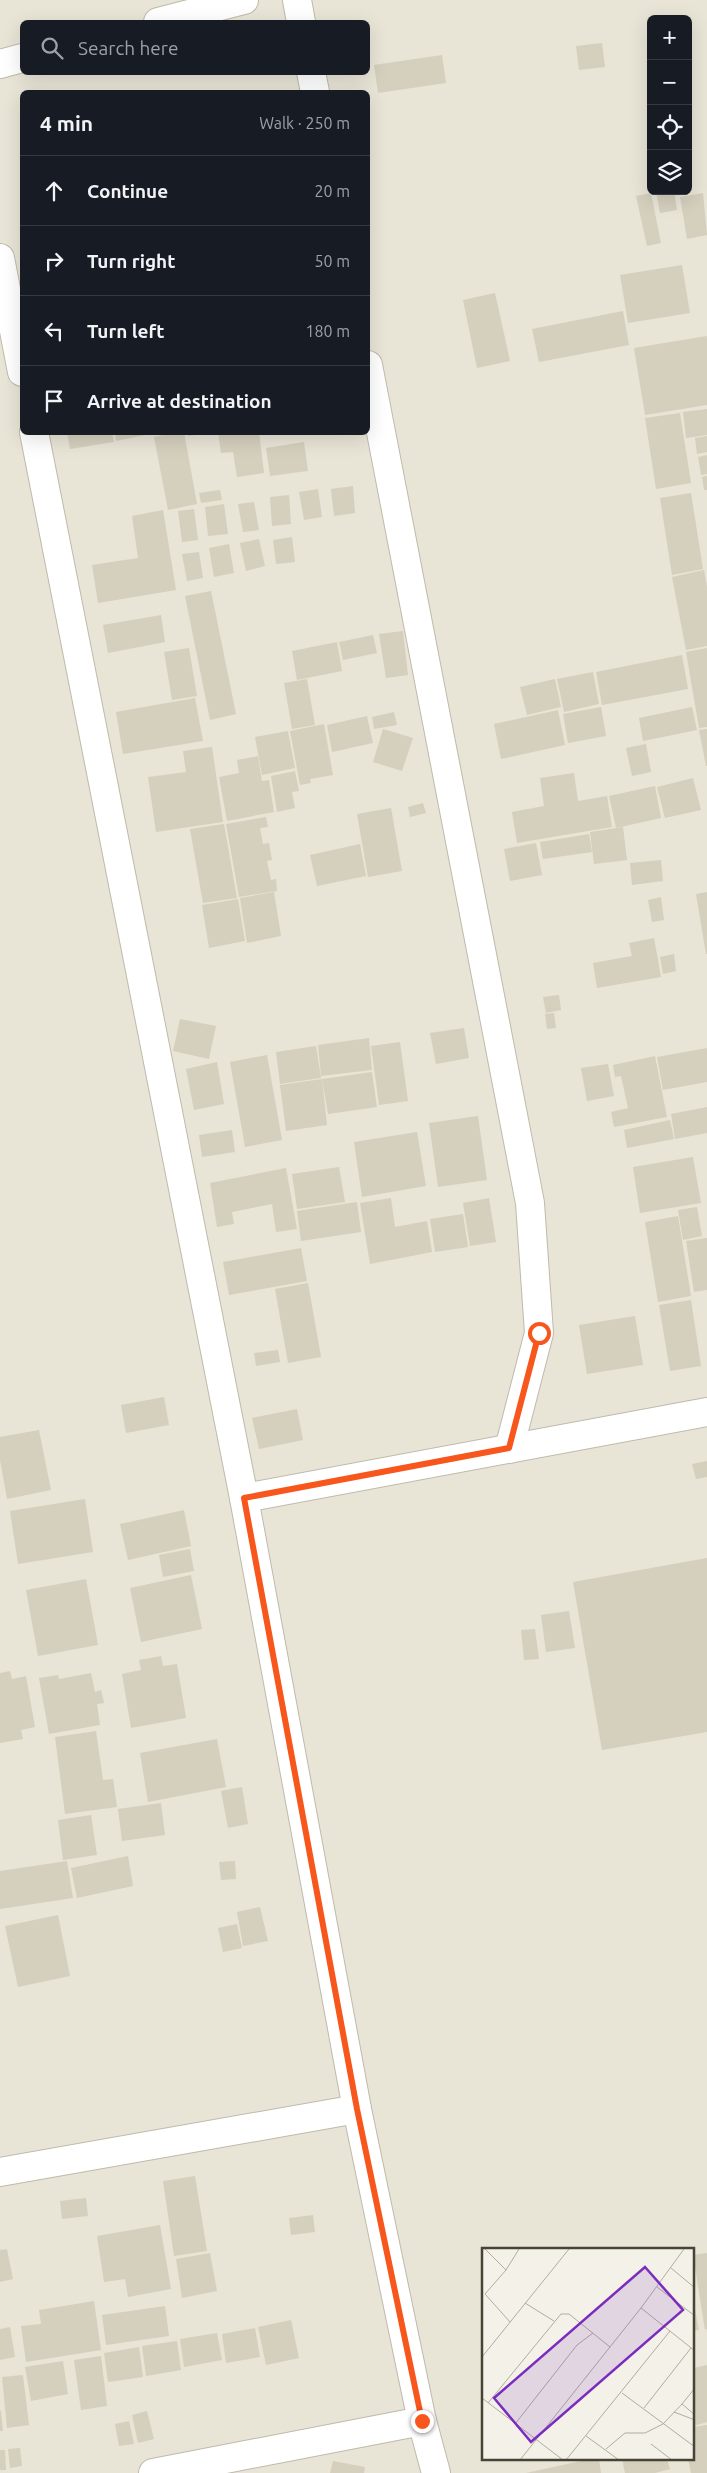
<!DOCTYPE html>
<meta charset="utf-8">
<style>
body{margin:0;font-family:Ubuntu,sans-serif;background:#242831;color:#f1f3f6}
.controls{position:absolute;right:15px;top:15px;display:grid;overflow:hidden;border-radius:8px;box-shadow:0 5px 20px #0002}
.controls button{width:45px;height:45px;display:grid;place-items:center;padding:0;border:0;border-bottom:1px solid #363941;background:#171b24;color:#f1f3f6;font:25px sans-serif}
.stop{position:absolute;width:15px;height:15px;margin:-11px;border:4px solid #f7561c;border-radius:50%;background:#fff}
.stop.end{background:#f7561c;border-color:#fff;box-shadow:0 1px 5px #0008}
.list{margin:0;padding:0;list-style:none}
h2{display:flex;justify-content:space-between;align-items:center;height:65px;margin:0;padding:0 20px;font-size:21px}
h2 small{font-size:16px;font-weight:400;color:#9ea1a6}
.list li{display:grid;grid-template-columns:32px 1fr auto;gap:15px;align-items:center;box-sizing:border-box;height:70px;padding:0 20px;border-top:1px solid #363941}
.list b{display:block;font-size:19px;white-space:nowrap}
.list em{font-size:16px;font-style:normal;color:#9ea1a6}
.icon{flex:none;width:28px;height:28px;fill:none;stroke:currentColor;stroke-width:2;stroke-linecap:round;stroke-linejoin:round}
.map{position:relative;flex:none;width:707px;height:2473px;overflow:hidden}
.search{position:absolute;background:#171b24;box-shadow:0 5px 20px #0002;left:20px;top:20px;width:350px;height:55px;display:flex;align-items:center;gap:12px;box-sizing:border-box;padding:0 18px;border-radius:8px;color:#9ea1a6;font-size:19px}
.panel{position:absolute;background:#171b24;box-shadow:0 5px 20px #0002;left:20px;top:90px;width:350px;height:345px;border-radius:8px}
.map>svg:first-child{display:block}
.residential{fill:#e8e4d6;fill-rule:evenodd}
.building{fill:#d5cfbd}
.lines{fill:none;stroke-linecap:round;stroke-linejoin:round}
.minor-casing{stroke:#bfbaab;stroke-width:30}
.minor{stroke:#fff;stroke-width:28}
.route{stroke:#f7561c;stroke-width:6}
.inset-road{fill:none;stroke:#afaca1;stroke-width:1}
.view{fill:#7b2cbf;fill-opacity:0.15;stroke:#7b2cbf;stroke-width:2.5}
.inset-edge{fill:none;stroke:#474337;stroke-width:2.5}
</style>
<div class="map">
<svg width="707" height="2473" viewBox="0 0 707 2473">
<rect width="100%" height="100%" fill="#f4f2e8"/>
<path class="residential" d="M0,0H707V2473H0ZM651,19H688V191H651ZM22,22H368V72H22ZM22,92H368V432H22ZM483,2249H693V2459H483Z"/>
<g class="building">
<polygon points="602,43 605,67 579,70 576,46"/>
<polygon points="442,55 446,83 378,93 374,65"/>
<polygon points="656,191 674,191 677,210 660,213"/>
<polygon points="651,193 661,243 647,246 636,196"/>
<polygon points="703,193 707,235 687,239 680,197"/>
<polygon points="682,265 690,313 628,323 620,275"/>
<polygon points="495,293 510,361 477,368 463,300"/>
<polygon points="623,311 629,345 539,362 532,329"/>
<polygon points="707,336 707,405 645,415 634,348"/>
<polygon points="707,409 707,435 686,438 683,412"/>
<polygon points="680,413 691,483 656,489 645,418"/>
<polygon points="67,432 112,432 114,442 70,449"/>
<polygon points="115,432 155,432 155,433 116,441"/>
<polygon points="176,432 184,432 197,504 168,510 154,437"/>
<polygon points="187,432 202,432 202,434 188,436"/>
<polygon points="218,432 259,432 264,473 237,477 233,452 221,453"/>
<polygon points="707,436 707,452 697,454 695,438"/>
<polygon points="304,442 308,471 270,476 266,448"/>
<polygon points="707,455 707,474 701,475 698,457"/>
<polygon points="707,476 707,490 704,490 702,477"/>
<polygon points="353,486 355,513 334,516 331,489"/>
<polygon points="318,489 322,517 304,520 299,492"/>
<polygon points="220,490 222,500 201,503 199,493"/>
<polygon points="691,493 703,569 672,575 660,498"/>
<polygon points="289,495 291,524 272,526 270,497"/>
<polygon points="254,502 259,530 243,532 238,504"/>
<polygon points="224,504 228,534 208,536 205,507"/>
<polygon points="194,509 198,540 182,542 178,511"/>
<polygon points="163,510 176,590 98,603 92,565 138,558 132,516"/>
<polygon points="292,537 295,562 276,564 273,540"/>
<polygon points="259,539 265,566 246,571 240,543"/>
<polygon points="229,544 234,573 214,577 209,548"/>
<polygon points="199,552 203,578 187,581 182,554"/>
<polygon points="704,570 707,587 707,646 686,650 672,577"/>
<polygon points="211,591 236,714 210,720 185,596"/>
<polygon points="161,615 165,642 108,653 103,625"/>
<polygon points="403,631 408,675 386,678 379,634"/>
<polygon points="373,635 377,653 343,660 339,642"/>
<polygon points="337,642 342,671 297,680 292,651"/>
<polygon points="189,648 197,696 172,700 164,652"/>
<polygon points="707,648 707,727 699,728 686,652"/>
<polygon points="682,655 688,689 602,705 596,672"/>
<polygon points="593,672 599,704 564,712 557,679"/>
<polygon points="307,679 315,725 292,729 284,683"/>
<polygon points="555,679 561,707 527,715 520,687"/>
<polygon points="195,698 203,741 123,754 116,712"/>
<polygon points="601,707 606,736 568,743 563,714"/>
<polygon points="692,707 697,730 643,741 639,718"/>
<polygon points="558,710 565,745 501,759 494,724"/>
<polygon points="394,712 397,725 374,729 372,717"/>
<polygon points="367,716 373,743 332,752 327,725"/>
<polygon points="324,724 333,775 310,779 311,783 300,785 290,731"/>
<polygon points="383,729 413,738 402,771 373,762"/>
<polygon points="707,729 707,766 706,766 699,730"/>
<polygon points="288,731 295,768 262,775 255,737"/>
<polygon points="646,744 651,772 632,776 626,748"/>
<polygon points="212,747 223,822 156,832 148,777 186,772 183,751"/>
<polygon points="258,756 262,781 269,780 274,812 227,821 219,777 239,773 237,760"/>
<polygon points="295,771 299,791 292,792 295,808 277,812 271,776"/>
<polygon points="574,773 578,801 607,796 612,827 517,843 512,812 544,806 540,778"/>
<polygon points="693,778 701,810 665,818 657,787"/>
<polygon points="655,786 661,818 616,828 609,796"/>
<polygon points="423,803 426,813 410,817 408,807"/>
<polygon points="391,808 402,871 368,877 357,814"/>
<polygon points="266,817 268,827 260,828 263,844 269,843 272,860 267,861 271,880 276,879 277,891 239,897 226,824"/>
<polygon points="224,824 237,898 203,903 190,829"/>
<polygon points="623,827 627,860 594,864 590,832"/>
<polygon points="589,834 592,852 543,859 540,842"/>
<polygon points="536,843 542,875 510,881 504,849"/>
<polygon points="360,844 366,876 317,886 310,855"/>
<polygon points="661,860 663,881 632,885 630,863"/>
<polygon points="274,892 281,936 247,943 240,898"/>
<polygon points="707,892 707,954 706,954 696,894"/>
<polygon points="661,897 664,920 652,922 648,900"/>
<polygon points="238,899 245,941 209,948 202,905"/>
<polygon points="654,938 661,977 597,988 593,963 632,956 629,943"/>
<polygon points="674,954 676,971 663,974 660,957"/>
<polygon points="559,995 561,1010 546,1013 543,997"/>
<polygon points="554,1013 556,1028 547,1029 545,1014"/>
<polygon points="180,1019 216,1026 209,1059 173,1051"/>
<polygon points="464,1028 469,1058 436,1064 430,1033"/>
<polygon points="369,1038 372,1070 321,1076 318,1045"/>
<polygon points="400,1042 408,1101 379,1105 371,1046"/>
<polygon points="316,1046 321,1078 280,1084 276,1052"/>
<polygon points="707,1048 707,1082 663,1090 657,1057"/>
<polygon points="267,1055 282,1140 245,1147 230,1062"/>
<polygon points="655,1056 667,1117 614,1127 611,1112 628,1108 621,1076 615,1077 613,1065"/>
<polygon points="217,1062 224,1104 194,1110 186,1069"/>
<polygon points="608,1064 614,1096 587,1101 581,1068"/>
<polygon points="372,1072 377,1107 328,1114 322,1079"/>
<polygon points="322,1079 327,1125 286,1131 280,1085"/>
<polygon points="707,1107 707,1133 675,1139 671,1114"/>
<polygon points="478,1116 487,1180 438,1187 429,1123"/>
<polygon points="670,1120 674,1139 627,1148 624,1130"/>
<polygon points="232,1130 235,1152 202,1157 199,1135"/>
<polygon points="417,1132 426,1186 362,1197 354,1142"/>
<polygon points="693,1157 701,1203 640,1213 633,1167"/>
<polygon points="339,1167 345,1202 297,1209 292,1174"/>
<polygon points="286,1168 297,1229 276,1232 272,1204 232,1212 234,1224 217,1227 210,1183"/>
<polygon points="391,1198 395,1227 427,1221 432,1252 370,1264 360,1203"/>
<polygon points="489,1198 496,1242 470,1246 463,1203"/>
<polygon points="357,1202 361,1232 301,1241 297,1211"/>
<polygon points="697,1207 702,1236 683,1240 678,1210"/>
<polygon points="463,1214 468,1247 435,1252 430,1219"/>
<polygon points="678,1216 691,1296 658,1302 645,1222"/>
<polygon points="707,1238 707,1290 694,1292 686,1241"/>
<polygon points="301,1248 307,1281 229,1295 223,1262"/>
<polygon points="308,1283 321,1357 288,1363 275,1289"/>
<polygon points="691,1300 701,1366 670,1371 659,1305"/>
<polygon points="635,1316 643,1365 587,1374 579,1325"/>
<polygon points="278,1350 280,1362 256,1366 254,1353"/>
<polygon points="164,1397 169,1425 126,1433 121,1405"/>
<polygon points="297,1409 303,1440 259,1449 252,1418"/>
<polygon points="39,1430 51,1490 7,1499 0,1460 0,1437"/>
<polygon points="707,1461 707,1477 696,1479 692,1464"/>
<polygon points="85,1499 93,1552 18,1564 10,1511"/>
<polygon points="184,1510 191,1546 128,1560 120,1524"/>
<polygon points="190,1549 194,1571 163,1577 159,1555"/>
<polygon points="707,1558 707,1732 602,1750 573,1582"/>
<polygon points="191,1575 202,1629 141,1642 130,1588"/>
<polygon points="86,1579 98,1645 38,1656 26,1590"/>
<polygon points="569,1611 575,1648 546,1652 541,1615"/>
<polygon points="535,1629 539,1659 524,1660 521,1630"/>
<polygon points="161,1656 163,1666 177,1664 186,1718 131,1728 122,1674 141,1670 139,1660"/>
<polygon points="10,1671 12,1679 26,1676 35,1727 21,1730 23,1739 0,1743 0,1673"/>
<polygon points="91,1673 95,1692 101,1690 104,1703 97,1704 100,1725 49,1734 39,1678 58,1675 59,1679"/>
<polygon points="96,1731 103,1780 113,1779 117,1807 65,1814 55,1737"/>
<polygon points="217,1739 226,1787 148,1802 140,1753"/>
<polygon points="242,1787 248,1824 228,1828 221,1791"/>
<polygon points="161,1803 165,1835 122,1841 118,1809"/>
<polygon points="91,1815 97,1855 63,1860 58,1820"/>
<polygon points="128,1856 133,1886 77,1898 71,1868"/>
<polygon points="67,1861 73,1898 0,1909 0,1871"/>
<polygon points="235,1861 236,1879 221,1880 219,1862"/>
<polygon points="260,1907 268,1941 243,1946 237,1912"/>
<polygon points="58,1915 70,1976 18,1987 5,1926"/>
<polygon points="237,1924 242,1948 223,1952 218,1928"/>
<polygon points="195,2176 207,2251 174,2256 163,2181"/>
<polygon points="86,2198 88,2216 62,2219 60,2201"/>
<polygon points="313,2215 315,2232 291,2235 289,2218"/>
<polygon points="160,2225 171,2289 128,2297 125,2279 104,2282 97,2236"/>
<polygon points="7,2249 13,2279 0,2282 0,2250"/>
<polygon points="210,2253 217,2291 182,2298 176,2259"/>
<polygon points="707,2253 707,2329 705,2330 693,2255"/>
<polygon points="693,2299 699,2330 693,2331"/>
<polygon points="94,2301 101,2350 26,2362 21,2326 41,2324 39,2310"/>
<polygon points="165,2306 169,2336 106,2345 102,2315"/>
<polygon points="291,2320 299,2358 266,2365 258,2327"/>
<polygon points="10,2327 15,2357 0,2360 0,2329"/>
<polygon points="255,2328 260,2357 226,2363 222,2334"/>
<polygon points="217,2333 222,2360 184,2367 180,2339"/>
<polygon points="177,2341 181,2370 146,2376 142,2346"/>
<polygon points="139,2347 143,2377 108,2382 104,2353"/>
<polygon points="101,2356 107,2406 81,2410 74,2360"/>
<polygon points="63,2361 68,2394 31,2401 25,2367"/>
<polygon points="707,2365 707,2422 693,2426 693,2368"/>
<polygon points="23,2375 29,2425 7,2428 2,2377"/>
<polygon points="0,2411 1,2411 3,2431 0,2431"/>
<polygon points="147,2411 154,2439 138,2443 132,2415"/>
<polygon points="129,2421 134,2444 119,2446 115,2424"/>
<polygon points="707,2425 707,2473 691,2473 688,2459 693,2459 693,2427"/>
<polygon points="20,2448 22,2466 10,2468 8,2449"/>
<polygon points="0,2450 5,2450 6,2470 0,2470"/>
<polygon points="590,2459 599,2459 601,2473 526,2473"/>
<polygon points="622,2459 667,2459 670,2469 655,2473 625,2473"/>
<polygon points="333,2461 365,2467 364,2473 330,2473"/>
</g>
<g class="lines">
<defs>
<g id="minor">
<polyline points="297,0 301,22"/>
<polyline points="158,22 244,0"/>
<polyline points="0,64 22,58"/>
<polyline points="311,72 315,92"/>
<polyline points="0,258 22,372"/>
<polyline points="368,365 530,1203 539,1333 509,1449"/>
<polyline points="34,432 244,1498 357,2109 422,2421 436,2473"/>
<polyline points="244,1498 707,1412"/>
<polyline points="0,2172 357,2109"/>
<polyline points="153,2473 422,2421"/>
</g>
</defs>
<use href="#minor" class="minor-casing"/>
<use href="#minor" class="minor"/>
</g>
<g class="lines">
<polyline class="route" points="422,2421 357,2109 244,1498 509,1448 539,1333"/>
</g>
<g transform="translate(482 2248)">
<rect width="212" height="212" fill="#f4f2e8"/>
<path class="inset-road" d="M3,1L24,22M189,20L213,40M175,39L213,68M43,55L72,73M159,60L213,103M28,74L3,46L24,22L37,1M0,109L87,1M140,145L213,199M0,150L81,212M6,155L79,66H87L128,99M200,156L213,140M162,160L209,100M192,164L213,172M33,176L95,97L111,85M104,188L137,212M169,196L190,212M124,201L143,185H163L181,176L200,156L213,167M38,212L159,60L202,1M84,212L188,83"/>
<path class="view" d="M163,19L201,62L49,194L12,150Z"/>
<rect width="212" height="212" class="inset-edge"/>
</g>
</svg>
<div class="controls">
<button>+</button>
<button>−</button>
<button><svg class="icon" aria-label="locate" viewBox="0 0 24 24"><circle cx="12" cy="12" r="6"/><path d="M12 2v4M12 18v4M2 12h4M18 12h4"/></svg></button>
<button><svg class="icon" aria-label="layers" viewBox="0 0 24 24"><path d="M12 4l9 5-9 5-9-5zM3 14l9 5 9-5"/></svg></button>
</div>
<div class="stop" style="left:539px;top:1333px"></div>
<div class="stop end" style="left:422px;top:2421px"></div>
<div class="search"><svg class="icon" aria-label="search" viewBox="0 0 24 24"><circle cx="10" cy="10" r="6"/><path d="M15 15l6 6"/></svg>Search here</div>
<section class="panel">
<h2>4 min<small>Walk · 250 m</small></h2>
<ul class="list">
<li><svg class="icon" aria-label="ahead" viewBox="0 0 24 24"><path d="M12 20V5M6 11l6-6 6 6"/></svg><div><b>Continue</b></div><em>20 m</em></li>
<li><svg class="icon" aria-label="right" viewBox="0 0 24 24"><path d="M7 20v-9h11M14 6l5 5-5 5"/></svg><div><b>Turn right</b></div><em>50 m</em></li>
<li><svg class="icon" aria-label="left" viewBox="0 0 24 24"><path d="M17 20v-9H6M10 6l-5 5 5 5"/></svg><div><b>Turn left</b></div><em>180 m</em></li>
<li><svg class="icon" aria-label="arrive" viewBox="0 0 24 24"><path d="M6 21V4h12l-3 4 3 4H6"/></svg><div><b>Arrive at destination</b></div></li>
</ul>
</section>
</div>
